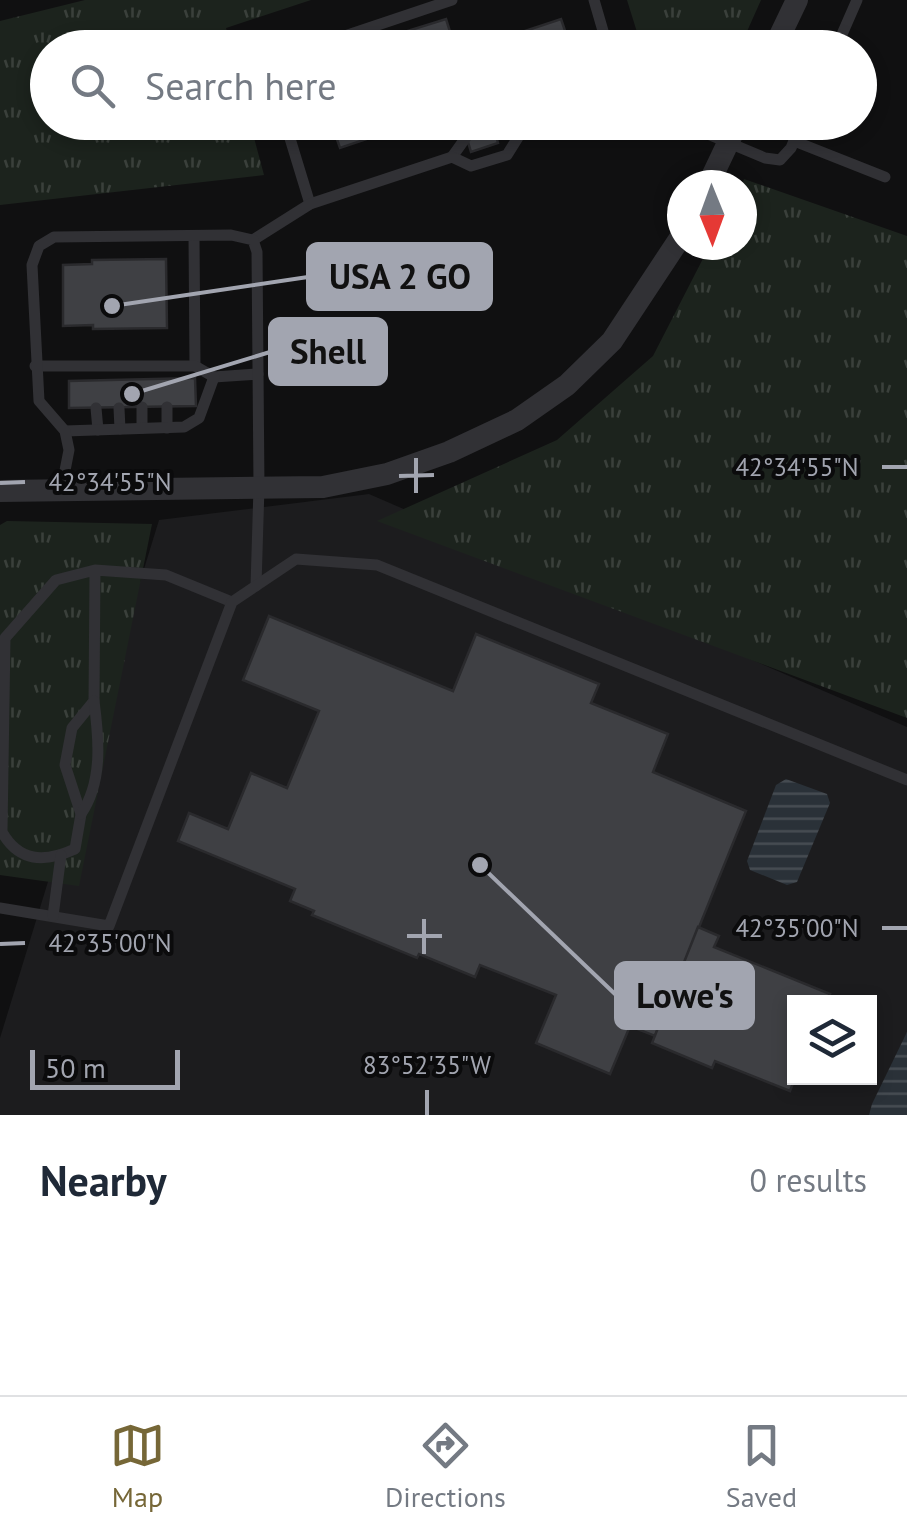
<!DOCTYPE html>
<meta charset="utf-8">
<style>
body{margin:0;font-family:"PT Sans",sans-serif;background:#f2f2f3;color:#1f2937}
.controls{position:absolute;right:30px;bottom:30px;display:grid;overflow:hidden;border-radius:0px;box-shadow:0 5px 15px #0003}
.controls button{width:90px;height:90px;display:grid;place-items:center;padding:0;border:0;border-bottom:2px solid #e0e1e3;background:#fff;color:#1f2937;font:50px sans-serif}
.compass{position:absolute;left:667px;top:170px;width:90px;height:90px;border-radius:50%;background:#fff;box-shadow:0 5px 15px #0003;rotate:179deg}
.scale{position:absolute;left:30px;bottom:25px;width:150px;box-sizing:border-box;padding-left:10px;border:5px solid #a2a5b0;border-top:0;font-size:28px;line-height:35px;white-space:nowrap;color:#a2a5b0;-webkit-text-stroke:8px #0b0b0c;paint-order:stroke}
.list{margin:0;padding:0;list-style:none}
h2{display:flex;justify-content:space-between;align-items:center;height:130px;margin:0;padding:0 40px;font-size:42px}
h2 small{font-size:32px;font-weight:400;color:#747a83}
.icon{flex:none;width:55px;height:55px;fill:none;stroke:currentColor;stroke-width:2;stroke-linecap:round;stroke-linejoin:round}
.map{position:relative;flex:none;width:907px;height:1115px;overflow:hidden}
.search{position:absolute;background:#fff;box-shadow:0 5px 15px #0003;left:30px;right:30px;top:30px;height:110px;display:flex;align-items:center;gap:25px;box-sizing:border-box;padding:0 35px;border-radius:55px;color:#747a83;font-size:38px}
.sheet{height:280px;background:#fff}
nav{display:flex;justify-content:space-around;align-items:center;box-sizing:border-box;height:140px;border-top:2px solid #e0e1e3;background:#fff;font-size:28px;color:#747a83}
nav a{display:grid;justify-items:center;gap:5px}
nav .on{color:#766737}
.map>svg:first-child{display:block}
.built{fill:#1c1c1e;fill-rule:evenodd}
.grass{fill:url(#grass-tufts)}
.water{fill:url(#water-rules)}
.building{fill:#3f4044;stroke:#2a2a2d;stroke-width:2.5}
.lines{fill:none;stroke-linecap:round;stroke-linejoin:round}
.lane{stroke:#313135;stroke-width:11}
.street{stroke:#313135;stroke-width:22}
.ticks{fill:none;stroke:#a2a5b0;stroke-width:4}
.ticks-label{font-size:25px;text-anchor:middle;fill:#a2a5b0;stroke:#0b0b0c;stroke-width:8;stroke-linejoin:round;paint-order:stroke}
.leader{fill:none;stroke:#a2a5b0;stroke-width:4}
.callout-dot{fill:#a2a5b0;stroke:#0b0b0c;stroke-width:4}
.callout{fill:#a2a5b0;stroke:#a2a5b0;stroke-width:4}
.callout-label{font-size:35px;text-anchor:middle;font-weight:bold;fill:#111}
</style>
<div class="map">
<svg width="907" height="1115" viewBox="0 0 907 1115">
<defs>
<pattern id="grass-tufts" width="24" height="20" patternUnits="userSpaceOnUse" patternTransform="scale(2.5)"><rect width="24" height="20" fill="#1c231d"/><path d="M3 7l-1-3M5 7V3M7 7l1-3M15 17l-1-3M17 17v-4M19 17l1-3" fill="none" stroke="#3a403b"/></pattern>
<pattern id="water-rules" width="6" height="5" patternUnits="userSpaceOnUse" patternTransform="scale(2.5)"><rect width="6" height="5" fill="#2a3138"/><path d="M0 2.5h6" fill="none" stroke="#464c52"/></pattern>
</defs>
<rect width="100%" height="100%" fill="#101011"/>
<path class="built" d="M369,494L907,727V1115H0V1038L159,520ZM794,1002H870V1078H794Z"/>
<g class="grass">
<polygon points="85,0 311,0 226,28 231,47 48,48 48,122 250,123 264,175 0,205 0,21"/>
<polygon points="627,0 761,0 740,47 642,48"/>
<polygon points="744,179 907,236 907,718 377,521 557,440 653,356 710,245 742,245 742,185"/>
<polygon points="7,521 152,524 79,886 0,875 0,525"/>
</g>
<g class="water">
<polygon points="786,779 827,794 830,803 797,882 787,885 750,870 747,861 776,785"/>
<polygon points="907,1032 907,1115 869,1115 872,1104"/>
</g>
<g class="building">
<polygon points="446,19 453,41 434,48 409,48 404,32"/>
<polygon points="561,19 571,48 474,48"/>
<polygon points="331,122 417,122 340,148"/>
<polygon points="462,122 492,122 498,143 471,152"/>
<polygon points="166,259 167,328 93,329 93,325 63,326 63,265 92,264 92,260"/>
<polygon points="195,378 196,406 69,408 69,381"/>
<polygon points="269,616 453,691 476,634 599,684 591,703 668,734 653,772 746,811 655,1036 630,1026 610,1074 536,1043 556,995 480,965 475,977 419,954 417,958 312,915 314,911 290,901 295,889 178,841 189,813 228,829 251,773 287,788 319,711 243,680"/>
<polygon points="698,927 719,936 714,947 830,994 826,1002 794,1002 795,1078 790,1091 715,1061 712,1068 652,1043"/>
</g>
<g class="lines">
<g class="lane">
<polyline points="594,0 608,48"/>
<polyline points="309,48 452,0"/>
<polyline points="836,48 857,0"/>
<polyline points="285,122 310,204"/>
<polyline points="679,122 765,158 780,160 791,148 802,122"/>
<polyline points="494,129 522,131"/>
<polyline points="794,141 885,177"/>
<polyline points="452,157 467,136"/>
<polyline points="194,236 195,366"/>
<polyline points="253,240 310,204 452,157 471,166 507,155 522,131 547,122"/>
<polyline points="35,366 195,366 214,377 258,374"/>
<polyline points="142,407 142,428"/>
<polyline points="167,407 167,428"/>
<polyline points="96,408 98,430"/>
<polyline points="119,408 120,429"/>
<polyline points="65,431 184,427 199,418 214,377"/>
<polyline points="61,491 69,450 65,431 39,401 32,265 39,246 54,237 231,235 253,240 257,252 259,487 256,586"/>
<path d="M95,570L94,701L72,728L65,765L81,814L75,849C44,863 19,862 2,832L5,638L56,580L95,570L166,575L232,602"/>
<path d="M81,814C103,782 99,739 94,701"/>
<polyline points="0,908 109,926 232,602 296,559 377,565 907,780"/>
<polyline points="53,916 61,855"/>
</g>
<g class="street">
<polyline points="774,48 797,0"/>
<polyline points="708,185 738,122"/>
<polyline points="0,491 323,487 387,474 449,452 517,420 567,385 612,341 682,235"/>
</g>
</g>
<path class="ticks" d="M416,458V493M882,467H907M399,476L434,475M0,483L25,482M424,919V954M882,928H907M407,936H442M0,944L25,943M427,1090V1115"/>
<g class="ticks-label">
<text x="797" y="476">42°34'55"N</text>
<text x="110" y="491">42°34'55"N</text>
<text x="797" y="937">42°35'00"N</text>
<text x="110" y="952">42°35'00"N</text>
<text x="427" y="1074">83°52'35"W</text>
</g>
<path class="leader" d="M112 306L308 277M132 394L270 352M480 865L616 995"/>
<g class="callout-dot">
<circle cx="112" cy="306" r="10"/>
<circle cx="132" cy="394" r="10"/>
<circle cx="480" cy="865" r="10"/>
</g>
<g class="callout">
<rect x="308" y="244" width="183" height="65" rx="10"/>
<rect x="270" y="319" width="116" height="65" rx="10"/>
<rect x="616" y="963" width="137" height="65" rx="10"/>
</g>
<g class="callout-label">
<text x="400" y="289">USA 2 GO</text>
<text x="328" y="364">Shell</text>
<text x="685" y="1008">Lowe's</text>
</g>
</svg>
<div class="controls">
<button><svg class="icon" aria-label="layers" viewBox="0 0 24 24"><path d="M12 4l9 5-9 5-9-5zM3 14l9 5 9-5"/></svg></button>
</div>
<svg class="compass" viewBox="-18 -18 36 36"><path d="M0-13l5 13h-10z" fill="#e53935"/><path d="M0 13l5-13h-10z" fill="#747a83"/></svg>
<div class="scale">50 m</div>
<div class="search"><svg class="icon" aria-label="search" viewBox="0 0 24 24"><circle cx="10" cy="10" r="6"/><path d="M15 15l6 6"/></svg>Search here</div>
</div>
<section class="sheet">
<h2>Nearby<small>0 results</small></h2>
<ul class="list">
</ul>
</section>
<nav>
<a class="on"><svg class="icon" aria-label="map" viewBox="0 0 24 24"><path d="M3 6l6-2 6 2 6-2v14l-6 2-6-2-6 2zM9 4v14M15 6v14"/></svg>Map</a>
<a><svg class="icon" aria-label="directions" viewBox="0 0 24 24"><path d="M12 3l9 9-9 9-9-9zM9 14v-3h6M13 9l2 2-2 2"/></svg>Directions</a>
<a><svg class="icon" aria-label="saved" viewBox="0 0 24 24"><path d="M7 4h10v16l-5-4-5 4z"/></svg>Saved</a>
</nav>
